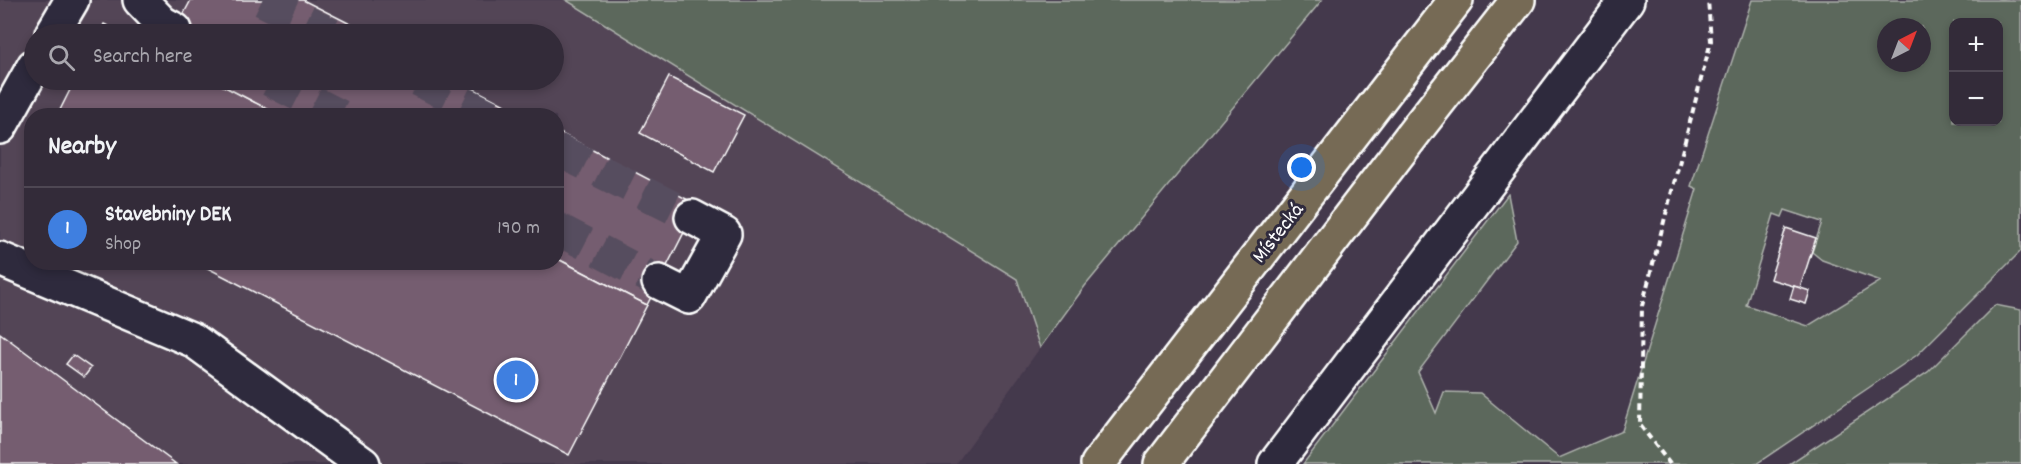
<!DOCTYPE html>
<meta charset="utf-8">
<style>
body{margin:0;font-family:Dekko,sans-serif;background:#3b3341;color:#f1f3f6}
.controls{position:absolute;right:18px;top:18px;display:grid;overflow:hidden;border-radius:12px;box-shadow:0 3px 9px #0003}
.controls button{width:54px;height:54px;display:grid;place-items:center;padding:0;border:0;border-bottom:2px solid #4e4753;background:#332b39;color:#f1f3f6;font:30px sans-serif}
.compass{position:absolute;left:1877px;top:18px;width:54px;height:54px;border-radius:50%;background:#332b39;box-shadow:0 3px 9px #0003;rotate:42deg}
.you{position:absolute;left:1302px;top:168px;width:21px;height:21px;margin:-15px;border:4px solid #fff;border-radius:50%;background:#1a73e8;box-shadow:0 0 0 9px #1a73e833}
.badge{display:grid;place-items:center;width:39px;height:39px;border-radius:50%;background:#e797bd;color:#fff;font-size:20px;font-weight:700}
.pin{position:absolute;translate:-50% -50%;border:3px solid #fff;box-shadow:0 2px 6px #0006}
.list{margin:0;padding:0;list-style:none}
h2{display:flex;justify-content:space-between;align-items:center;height:78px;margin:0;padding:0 24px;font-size:26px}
h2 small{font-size:20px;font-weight:400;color:#a9a7ae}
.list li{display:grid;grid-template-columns:39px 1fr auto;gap:18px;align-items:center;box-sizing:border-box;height:84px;padding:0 24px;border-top:2px solid #4e4753}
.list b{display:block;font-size:22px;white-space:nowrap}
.list p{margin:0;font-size:20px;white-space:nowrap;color:#a9a7ae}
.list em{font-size:20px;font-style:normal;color:#a9a7ae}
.icon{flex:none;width:33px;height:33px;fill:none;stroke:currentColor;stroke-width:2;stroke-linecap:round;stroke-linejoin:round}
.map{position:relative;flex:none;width:2021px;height:464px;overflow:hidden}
.search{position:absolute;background:#332b39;box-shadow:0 3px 9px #0003;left:24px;top:24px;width:540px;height:66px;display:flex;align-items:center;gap:15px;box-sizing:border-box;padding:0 21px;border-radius:33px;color:#a9a7ae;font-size:22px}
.panel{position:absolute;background:#332b39;box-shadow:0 3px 9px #0003;left:24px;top:108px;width:540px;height:162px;border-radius:24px}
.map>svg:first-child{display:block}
.built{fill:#524456;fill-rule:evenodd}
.green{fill:#5c675b;stroke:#aeb3ad;stroke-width:1.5;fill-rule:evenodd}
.building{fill:#745d6f;stroke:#fff;stroke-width:1.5}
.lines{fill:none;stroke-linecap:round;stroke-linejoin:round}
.minor-tunnel{stroke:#574d5e;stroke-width:33;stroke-dasharray:33 16;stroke-linecap:butt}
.minor-casing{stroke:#fff;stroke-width:38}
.highway-casing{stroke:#fff;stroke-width:38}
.path{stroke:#fff;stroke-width:4;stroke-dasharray:6 4.5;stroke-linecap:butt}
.minor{stroke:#2f2a3d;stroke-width:33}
.highway{stroke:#766a55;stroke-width:33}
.labels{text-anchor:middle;stroke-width:6;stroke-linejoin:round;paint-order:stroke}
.street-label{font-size:21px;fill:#fff;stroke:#2f2a3d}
</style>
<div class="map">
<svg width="2021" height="464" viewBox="0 0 2021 464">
<rect width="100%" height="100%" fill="#44394c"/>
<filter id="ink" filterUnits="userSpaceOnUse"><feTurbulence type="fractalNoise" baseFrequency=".0167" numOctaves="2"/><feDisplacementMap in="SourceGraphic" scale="12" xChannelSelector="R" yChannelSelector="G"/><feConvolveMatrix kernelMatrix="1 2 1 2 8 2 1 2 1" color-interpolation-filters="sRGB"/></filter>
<g filter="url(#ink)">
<path class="built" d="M0,0H566L1018,279L1040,348L956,464H0ZM34,34H554V80H34ZM32,116H556V262H32Z"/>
<g class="green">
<polygon points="566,0 1322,0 1085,286 1040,348 1017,279"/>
<path d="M1752,0H2021V251L1917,355L1756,464H1303L1508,194L1517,241L1418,372L1436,413L1444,392L1480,393L1559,458L1622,431L1697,189L1691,186ZM1998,22V122H1954V22ZM1886,27H1922V63H1886ZM1785,210L1822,222L1812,252L1822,260L1881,281L1808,326L1746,305L1774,214L1782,217Z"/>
<polygon points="1995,305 2021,310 2021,464 1789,464 1928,372"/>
</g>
<g class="building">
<polygon points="191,0 303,0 370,34 173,34"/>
<polygon points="104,24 124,34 99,34"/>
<polygon points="669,77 744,115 714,172 640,133"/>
<polygon points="75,80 212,80 281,116 57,116"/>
<polygon points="212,80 457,80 526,116 281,116"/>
<polygon points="556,131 698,205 647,305 556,258"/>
<polygon points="32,164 32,177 26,174"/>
<polygon points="1786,228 1816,238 1800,288 1770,279"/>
<polygon points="556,258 647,305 569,455 196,262 556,262"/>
<polygon points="1794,286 1810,291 1806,304 1790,299"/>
<polygon points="0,333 176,464 0,464"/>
<polygon points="73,355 91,368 84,377 66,364"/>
</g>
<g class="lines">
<g class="minor-tunnel">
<polyline points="262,0 331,34"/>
<polyline points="270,80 340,116"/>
<polyline points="419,80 490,116"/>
<polyline points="556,149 692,217"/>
<polyline points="556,228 659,282"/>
</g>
<defs>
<g id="minor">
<polyline points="140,0 162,23 175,30"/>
<polyline points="52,34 72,0"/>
<polyline points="0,127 34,66"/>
<polyline points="0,259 193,340 363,464"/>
<polyline points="659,282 689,297 724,234 692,217"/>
<polyline points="1275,464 1627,0"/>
</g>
<g id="highway">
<polyline points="1098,464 1456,0"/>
<polyline points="1161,464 1420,125 1518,0"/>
</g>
</defs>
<use href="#minor" class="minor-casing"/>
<use href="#highway" class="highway-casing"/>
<polyline class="path" points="1670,464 1640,425 1642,306 1711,41 1708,0"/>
<use href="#minor" class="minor"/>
<use href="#highway" class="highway"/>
</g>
</g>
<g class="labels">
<g class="street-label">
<text transform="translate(1277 232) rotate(-52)" y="7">Místecká</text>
</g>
</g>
</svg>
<div class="controls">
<button>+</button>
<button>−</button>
</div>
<svg class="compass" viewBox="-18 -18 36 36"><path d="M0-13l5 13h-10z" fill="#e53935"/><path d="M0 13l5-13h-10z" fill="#a9a7ae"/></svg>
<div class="you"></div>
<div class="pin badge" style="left:516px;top:380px;background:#3f7fe0">1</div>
<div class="search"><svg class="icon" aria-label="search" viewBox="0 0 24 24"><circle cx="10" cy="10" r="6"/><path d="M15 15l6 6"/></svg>Search here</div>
<section class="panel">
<h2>Nearby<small></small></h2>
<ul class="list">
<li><span class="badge" style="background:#3f7fe0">1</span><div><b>Stavebniny DEK</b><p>Shop</p></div><em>190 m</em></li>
</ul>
</section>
</div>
